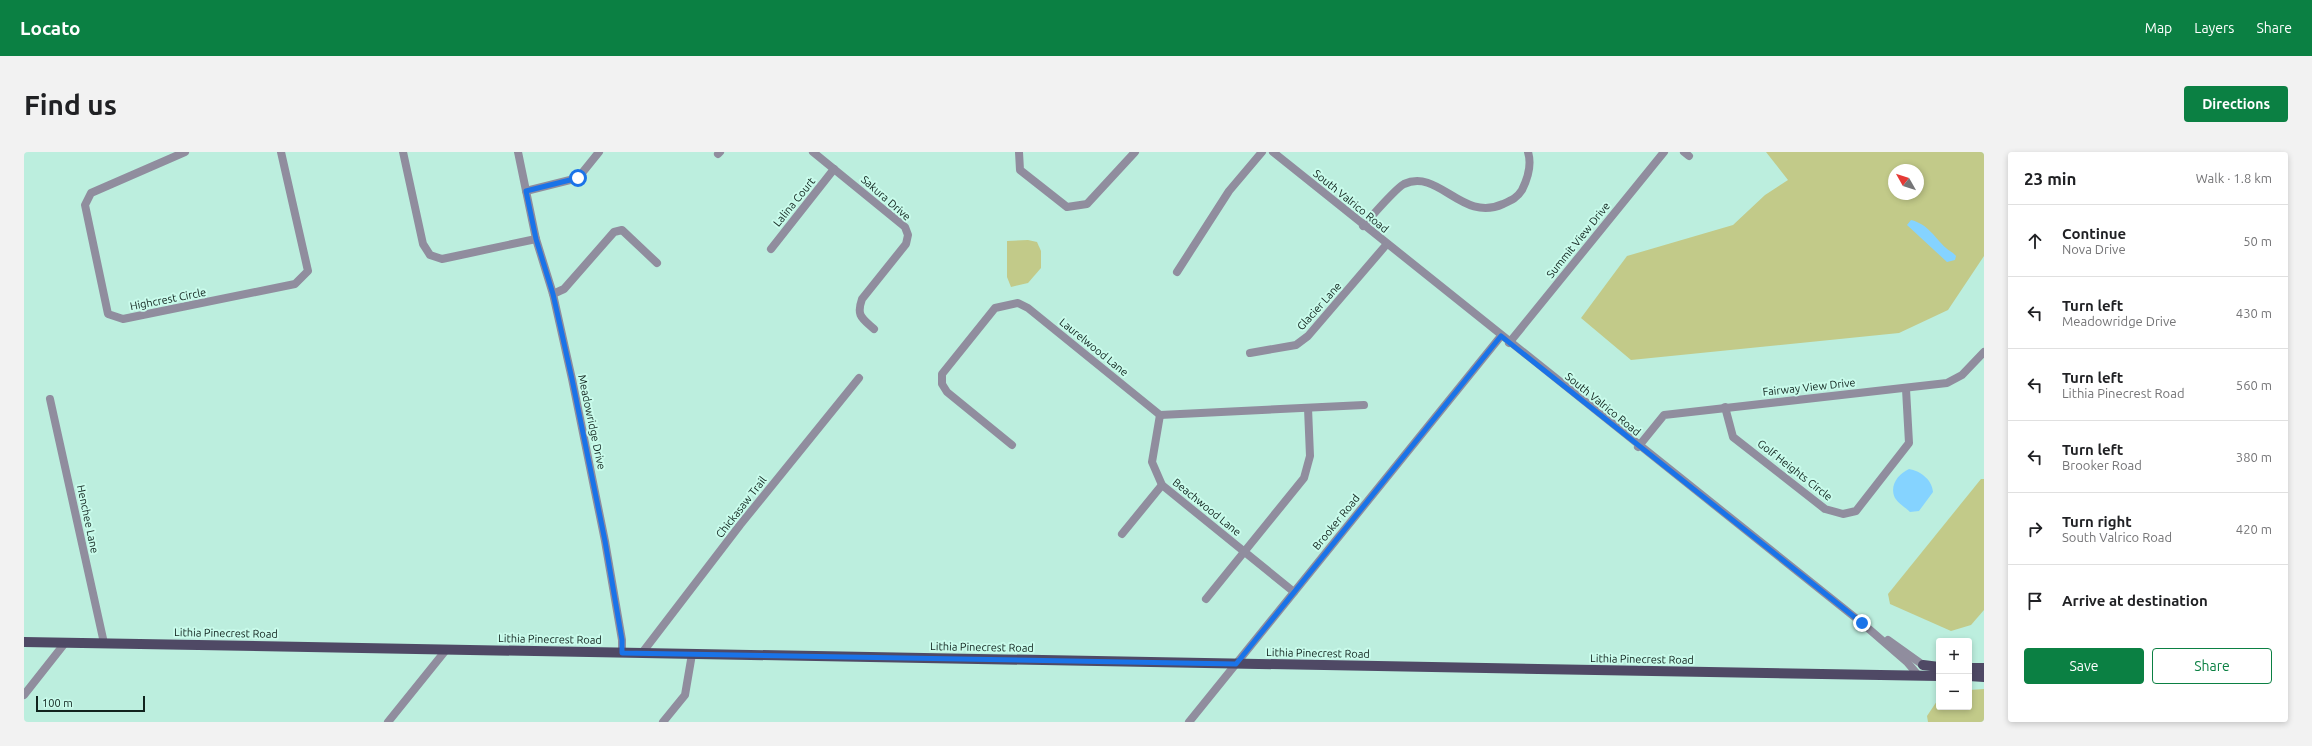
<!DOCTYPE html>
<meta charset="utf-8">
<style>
body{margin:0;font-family:Ubuntu,sans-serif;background:#f2f2f2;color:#202124}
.controls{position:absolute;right:12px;bottom:12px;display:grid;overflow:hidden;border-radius:4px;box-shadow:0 2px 6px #0003}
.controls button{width:36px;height:36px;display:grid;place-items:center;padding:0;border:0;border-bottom:1px solid #e0e0e0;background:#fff;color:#202124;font:20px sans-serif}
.compass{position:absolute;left:1864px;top:12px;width:36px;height:36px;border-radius:50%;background:#fff;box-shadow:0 2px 6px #0003;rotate:309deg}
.scale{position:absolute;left:12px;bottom:10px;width:109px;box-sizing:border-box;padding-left:4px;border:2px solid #10231d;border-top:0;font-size:11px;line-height:14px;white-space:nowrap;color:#10231d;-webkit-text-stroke:3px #c9fbeb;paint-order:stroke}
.stop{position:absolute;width:12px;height:12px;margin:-9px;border:3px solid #1a73e8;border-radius:50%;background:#fff}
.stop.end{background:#1a73e8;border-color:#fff;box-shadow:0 1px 4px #0008}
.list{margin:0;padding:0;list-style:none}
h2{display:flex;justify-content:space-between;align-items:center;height:52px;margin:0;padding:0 16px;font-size:17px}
h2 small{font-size:13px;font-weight:400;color:#757577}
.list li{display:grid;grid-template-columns:26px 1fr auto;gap:12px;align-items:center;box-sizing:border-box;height:72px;padding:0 16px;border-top:1px solid #e0e0e0}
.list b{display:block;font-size:15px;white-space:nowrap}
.list p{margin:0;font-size:13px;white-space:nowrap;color:#757577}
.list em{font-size:13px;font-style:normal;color:#757577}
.actions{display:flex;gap:8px;padding:12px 16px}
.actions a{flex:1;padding:9px 0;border:1px solid #0b8043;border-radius:4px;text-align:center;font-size:14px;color:#0b8043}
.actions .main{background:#0b8043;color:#fff}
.icon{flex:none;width:22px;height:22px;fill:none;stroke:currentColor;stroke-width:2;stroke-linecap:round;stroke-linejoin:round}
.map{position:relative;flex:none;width:1960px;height:570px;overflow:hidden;border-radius:4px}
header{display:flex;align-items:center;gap:24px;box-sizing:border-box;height:56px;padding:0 20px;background:#0b8043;color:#fff}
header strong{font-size:19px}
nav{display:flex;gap:22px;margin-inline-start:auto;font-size:14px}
.intro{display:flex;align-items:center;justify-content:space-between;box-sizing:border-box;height:96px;padding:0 24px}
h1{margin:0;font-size:28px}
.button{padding:10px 18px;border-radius:4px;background:#0b8043;color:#fff;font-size:14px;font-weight:700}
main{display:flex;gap:24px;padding:0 24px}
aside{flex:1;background:#fff;border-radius:4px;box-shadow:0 2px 6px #0003}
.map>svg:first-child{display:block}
.green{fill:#c2ca89;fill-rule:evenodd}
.water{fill:#85d3ff}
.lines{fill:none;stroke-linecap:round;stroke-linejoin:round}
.minor{stroke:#908d9e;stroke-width:8}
.major{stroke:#4f4965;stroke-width:10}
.route{stroke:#1a73e8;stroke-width:5}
.labels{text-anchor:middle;stroke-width:4;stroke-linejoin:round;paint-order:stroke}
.street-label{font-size:11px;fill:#10231d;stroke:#c9fbeb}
</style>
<header>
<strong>Locato</strong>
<nav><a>Map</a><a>Layers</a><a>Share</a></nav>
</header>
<div class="intro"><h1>Find us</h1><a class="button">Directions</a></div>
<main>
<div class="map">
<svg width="1960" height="570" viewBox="0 0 1960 570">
<rect width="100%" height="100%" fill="#bceede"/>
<g class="green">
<path d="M1742,0H1960V104L1924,158L1875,181L1607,208L1557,166L1603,104L1709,73L1741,43L1764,28ZM1870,18H1894V42H1870Z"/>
<polygon points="1004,88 1013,90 1017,99 1017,116 1004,131 987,135 983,125 983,89"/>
<polygon points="1957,327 1960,327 1960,458 1947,473 1927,479 1866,452 1864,442"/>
<polygon points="1960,537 1960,570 1904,570 1903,564 1915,546 1915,555 1945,555 1945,538"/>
</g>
<g class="water">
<path d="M1887,68C1904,72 1910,85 1922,96C1925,99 1929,100 1932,104L1931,108L1923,110L1883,73Z"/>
<path d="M1885,317C1896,319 1908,327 1909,340L1895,359L1886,360C1882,356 1874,351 1871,346C1865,334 1874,322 1885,317Z"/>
</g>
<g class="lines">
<g class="minor">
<polyline points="161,0 67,41 61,53 84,162 99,167 271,132 284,119 257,0"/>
<polyline points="379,0 399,92 406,103 418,107 512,87"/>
<polyline points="494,0 512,87 529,142 548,227 581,389 598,488 598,501"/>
<path d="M789,0L881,75L884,83L882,92L838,147C832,164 838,166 850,177"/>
<polyline points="995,0 996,18 1043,55 1063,52 1111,0"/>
<polyline points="1249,0 1838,471 1883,510 1894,523"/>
<polyline points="1660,0 1665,4"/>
<polyline points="694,2 696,0"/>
<polyline points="502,39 554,26 575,0"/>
<path d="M1339,74C1347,65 1372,36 1380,32C1415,16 1438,71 1479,52C1488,48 1493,46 1498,38C1504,26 1508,13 1504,0"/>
<polyline points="747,97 810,17"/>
<polyline points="1153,120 1205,39 1238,0"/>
<polyline points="529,142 540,137 590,80 598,78 633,111"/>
<polyline points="1485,191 1640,0"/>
<polyline points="1226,201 1272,193 1284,184 1362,93"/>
<polyline points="26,247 80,491"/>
<polyline points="1701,255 1709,285 1801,357 1819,362 1832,359 1885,291 1882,237"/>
<polyline points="1136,263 1128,310 1138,333 1270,440"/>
<polyline points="988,293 923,240 918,232 918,222 971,156 994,151 1004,156 1136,263 1340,253"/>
<polyline points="1614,295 1640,263 1923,231 1938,223 1960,200"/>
<polyline points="1098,382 1138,333"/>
<polyline points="1182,447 1280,326 1286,304 1284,256"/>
<polyline points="1864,488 1899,513"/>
<polyline points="618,501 716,373 835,226"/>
<polyline points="0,543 41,491"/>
<polyline points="364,570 422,498"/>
<polyline points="639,570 661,543 668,502"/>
<polyline points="1165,570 1477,184"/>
</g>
<g class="major">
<polyline points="0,490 1915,524"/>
<polyline points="1899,513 1915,515"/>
<polyline points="1945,516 1960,516"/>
<polyline points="1945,524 1960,525"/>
</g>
</g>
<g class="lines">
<polyline class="route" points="554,26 502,39 512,87 529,142 548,227 581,389 598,488 598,501 1212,512 1477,184 1838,471"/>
</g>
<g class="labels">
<g class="street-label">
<text transform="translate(862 46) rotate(41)" y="4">Sakura Drive</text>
<text transform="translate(1327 49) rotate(39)" y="4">South Valrico Road</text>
<text transform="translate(770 50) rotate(-51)" y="4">Lalina Court</text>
<text transform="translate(1554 88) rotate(-51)" y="4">Summit View Drive</text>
<text transform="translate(144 147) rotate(-11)" y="4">Highcrest Circle</text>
<text transform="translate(1295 154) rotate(-48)" y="4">Glacier Lane</text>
<text transform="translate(1070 195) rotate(39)" y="4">Laurelwood Lane</text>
<text transform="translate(1785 235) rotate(-6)" y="4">Fairway View Drive</text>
<text transform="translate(1579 252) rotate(39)" y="4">South Valrico Road</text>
<text transform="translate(568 270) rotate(78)" y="4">Meadowridge Drive</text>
<text transform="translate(1771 318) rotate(38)" y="4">Golf Heights Circle</text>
<text transform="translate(717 355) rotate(-52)" y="4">Chickasaw Trail</text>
<text transform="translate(1183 355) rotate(39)" y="4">Beachwood Lane</text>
<text transform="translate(64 367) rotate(78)" y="4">Henchee Lane</text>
<text transform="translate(1312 370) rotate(-51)" y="4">Brooker Road</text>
<text transform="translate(202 481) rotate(1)" y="4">Lithia Pinecrest Road</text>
<text transform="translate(526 487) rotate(1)" y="4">Lithia Pinecrest Road</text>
<text transform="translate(958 495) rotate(1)" y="4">Lithia Pinecrest Road</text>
<text transform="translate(1294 501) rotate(1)" y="4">Lithia Pinecrest Road</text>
<text transform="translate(1618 507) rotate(1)" y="4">Lithia Pinecrest Road</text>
</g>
</g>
</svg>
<div class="controls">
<button>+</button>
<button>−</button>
</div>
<svg class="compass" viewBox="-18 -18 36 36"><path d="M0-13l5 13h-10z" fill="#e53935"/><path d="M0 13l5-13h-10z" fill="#757577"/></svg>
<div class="scale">100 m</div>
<div class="stop" style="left:554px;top:26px"></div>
<div class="stop end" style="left:1838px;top:471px"></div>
</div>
<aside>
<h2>23 min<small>Walk · 1.8 km</small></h2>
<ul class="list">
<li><svg class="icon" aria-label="ahead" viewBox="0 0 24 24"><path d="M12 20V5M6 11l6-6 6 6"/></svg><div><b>Continue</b><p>Nova Drive</p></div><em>50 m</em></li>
<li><svg class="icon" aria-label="left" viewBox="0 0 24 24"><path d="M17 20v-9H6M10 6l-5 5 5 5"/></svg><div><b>Turn left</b><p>Meadowridge Drive</p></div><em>430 m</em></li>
<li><svg class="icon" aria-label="left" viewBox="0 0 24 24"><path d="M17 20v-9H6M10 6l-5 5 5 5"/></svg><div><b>Turn left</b><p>Lithia Pinecrest Road</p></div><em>560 m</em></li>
<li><svg class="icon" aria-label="left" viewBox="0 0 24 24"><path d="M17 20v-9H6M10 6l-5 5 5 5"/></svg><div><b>Turn left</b><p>Brooker Road</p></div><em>380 m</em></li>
<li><svg class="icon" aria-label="right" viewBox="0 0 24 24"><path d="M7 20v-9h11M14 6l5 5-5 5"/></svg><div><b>Turn right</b><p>South Valrico Road</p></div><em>420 m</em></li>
<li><svg class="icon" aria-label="arrive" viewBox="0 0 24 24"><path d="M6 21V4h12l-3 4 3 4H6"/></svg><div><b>Arrive at destination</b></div></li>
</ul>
<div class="actions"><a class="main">Save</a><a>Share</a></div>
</aside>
</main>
